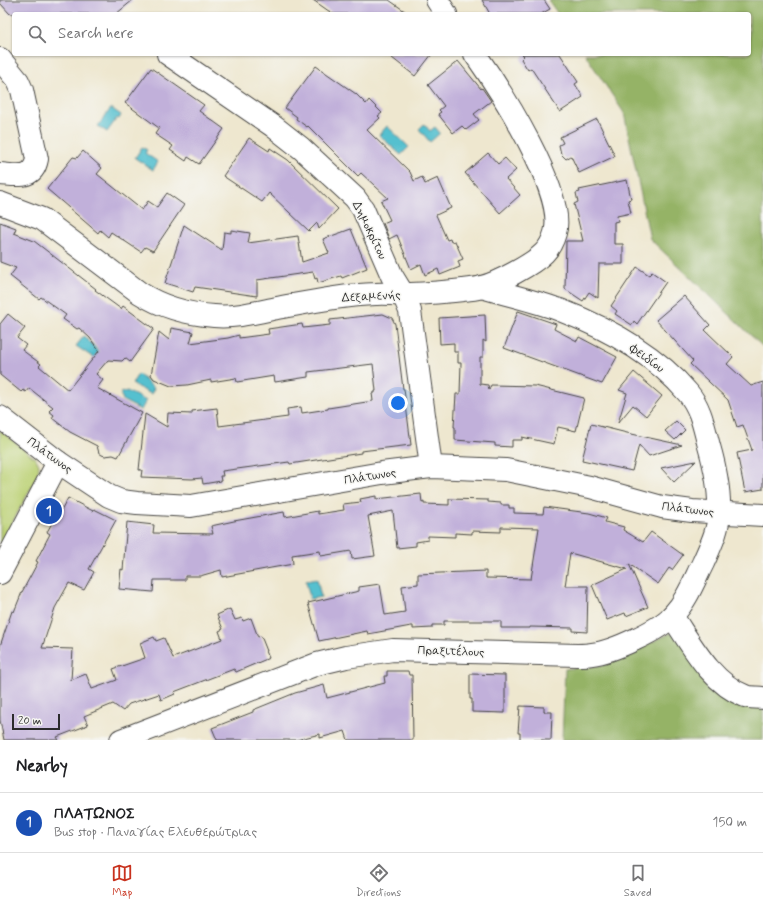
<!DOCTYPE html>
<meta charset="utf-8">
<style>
body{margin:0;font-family:Mynerve,sans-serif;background:#f6f6f6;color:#202124}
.scale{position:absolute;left:12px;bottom:10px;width:48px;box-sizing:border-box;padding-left:4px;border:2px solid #2b2b2b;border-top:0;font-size:11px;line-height:14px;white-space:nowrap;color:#2b2b2b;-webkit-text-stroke:3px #f6f6f2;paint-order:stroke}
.you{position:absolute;left:398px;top:403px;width:14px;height:14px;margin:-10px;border:3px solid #fff;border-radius:50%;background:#1a73e8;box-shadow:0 0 0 6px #1a73e833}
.badge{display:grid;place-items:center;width:26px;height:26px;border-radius:50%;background:#c8321e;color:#fff;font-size:13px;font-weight:700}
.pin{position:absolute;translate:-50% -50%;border:2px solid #fff;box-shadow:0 1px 4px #0006}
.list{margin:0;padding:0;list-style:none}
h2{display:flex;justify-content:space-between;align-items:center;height:52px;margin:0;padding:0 16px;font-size:17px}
h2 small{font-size:13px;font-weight:400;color:#757577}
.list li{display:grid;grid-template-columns:26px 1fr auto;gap:12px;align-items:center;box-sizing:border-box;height:60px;padding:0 16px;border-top:1px solid #e0e0e0}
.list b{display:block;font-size:15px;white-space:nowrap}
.list p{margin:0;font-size:13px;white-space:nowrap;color:#757577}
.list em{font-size:13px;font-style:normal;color:#757577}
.icon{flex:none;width:22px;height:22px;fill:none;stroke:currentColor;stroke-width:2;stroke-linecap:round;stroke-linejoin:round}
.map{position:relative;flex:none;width:763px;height:740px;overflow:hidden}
.search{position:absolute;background:#fff;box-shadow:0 1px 3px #0004;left:12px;right:12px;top:12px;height:44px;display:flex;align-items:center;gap:10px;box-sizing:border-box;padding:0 14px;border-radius:4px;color:#757577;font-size:15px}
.sheet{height:112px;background:#fff}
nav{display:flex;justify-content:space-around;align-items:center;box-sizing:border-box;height:56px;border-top:1px solid #e0e0e0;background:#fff;font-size:11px;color:#757577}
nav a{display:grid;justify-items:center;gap:2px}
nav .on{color:#c8321e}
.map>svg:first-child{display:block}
.green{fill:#bcd174;stroke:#747e50}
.forest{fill:#95b366;stroke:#606f48}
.water{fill:#54c0cf;stroke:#40767d}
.building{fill:#c1b0da}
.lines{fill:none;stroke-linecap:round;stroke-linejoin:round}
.minor-casing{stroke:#484744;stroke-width:24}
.minor{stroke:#fff;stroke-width:22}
.labels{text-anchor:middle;stroke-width:3;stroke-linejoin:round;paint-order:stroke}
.street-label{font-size:12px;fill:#2b2b2b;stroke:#f6f6f2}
</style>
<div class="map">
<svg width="763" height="740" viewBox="0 0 763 740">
<rect width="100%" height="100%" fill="#f6f6f2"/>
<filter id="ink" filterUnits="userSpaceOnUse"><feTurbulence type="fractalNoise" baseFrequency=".025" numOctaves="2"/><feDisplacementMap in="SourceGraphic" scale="8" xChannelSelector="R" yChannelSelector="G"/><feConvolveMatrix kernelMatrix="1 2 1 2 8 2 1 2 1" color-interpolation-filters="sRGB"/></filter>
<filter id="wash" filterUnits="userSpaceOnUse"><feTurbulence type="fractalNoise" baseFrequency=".012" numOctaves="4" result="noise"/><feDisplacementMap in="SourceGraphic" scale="16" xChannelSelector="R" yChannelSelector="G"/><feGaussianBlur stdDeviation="0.9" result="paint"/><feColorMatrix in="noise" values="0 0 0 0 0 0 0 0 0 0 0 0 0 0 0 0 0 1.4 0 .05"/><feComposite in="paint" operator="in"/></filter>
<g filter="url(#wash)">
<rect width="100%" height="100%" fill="#eee7cf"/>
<polygon class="green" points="0,430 36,459 39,465 38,475 0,545"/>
<g class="forest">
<polygon points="548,0 763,0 763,347 710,296 650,239 624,113 585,54 749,54 749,14 558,14"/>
<polygon points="671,633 763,708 763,740 562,740 565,669 604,665"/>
</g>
<g class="water">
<polygon points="111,108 121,115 119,119 117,118 107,132 98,126"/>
<polygon points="424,124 430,131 435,127 440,133 430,142 419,129"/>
<polygon points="387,126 409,147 401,155 379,135"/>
<polygon points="142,147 147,150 145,153 158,162 153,170 135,158"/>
<polygon points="84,336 93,345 98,352 94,358 76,346"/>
<polygon points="138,374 154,388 151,394 132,384"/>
<polygon points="127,391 146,401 141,410 122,400 123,399 121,396 121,393"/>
<polygon points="317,579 321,597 310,599 306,581"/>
</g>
<g id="blocks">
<g class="building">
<polygon points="0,0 133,0 116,14 10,14 0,3"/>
<polygon points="313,0 389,0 409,14 333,14"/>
<polygon points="482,0 544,0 550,9 541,14 490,14"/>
<polygon points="387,54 432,54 415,76"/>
<polygon points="522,54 560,54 578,82 575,84 583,97 560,112 531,68 528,70 521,59 524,56"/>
<polygon points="458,61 481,89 482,88 491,101 474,114 479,120 466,130 462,126 453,133 438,114 441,112 439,110 444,106 428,85"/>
<polygon points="316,66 356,94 366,104 369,100 382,113 378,116 380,118 367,130 410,172 414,181 422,177 425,184 438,178 451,208 436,215 447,240 450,239 451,242 455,241 463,259 458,261 460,267 440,275 438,269 425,275 421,264 411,269 397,235 389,239 383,223 390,220 381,201 388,198 361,173 358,176 308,126 307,127 296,119 297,117 285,108"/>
<polygon points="151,68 204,105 199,111 224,129 199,164 188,157 186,161 170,150 173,146 155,134 159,128 125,103"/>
<polygon points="597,119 615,156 579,173 571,156 566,159 561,154 559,145 563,143 560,137"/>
<polygon points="249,138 269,151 270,148 288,160 338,209 319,229 317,223 309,231 269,193 262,202 223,176"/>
<polygon points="83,151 102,168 97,174 142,210 148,201 157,207 167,193 184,205 153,251 145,247 141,252 111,232 108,237 100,230 98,233 47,189 73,157 77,158"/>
<polygon points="488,153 498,164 505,158 516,170 506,179 520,195 500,213 465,173"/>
<polygon points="627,180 631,199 628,200 631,213 617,216 618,221 614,222 614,244 623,244 623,264 599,264 598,298 589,292 583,301 565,289 566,241 583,241 574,204 578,202 576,193 580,192 579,190"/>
<polygon points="0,222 16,228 14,233 34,241 96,289 95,290 121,309 123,306 154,329 130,362 125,358 122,361 108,360 96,374 103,380 97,388 142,413 118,457 113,455 105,456 102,455 99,453 97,446 70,432 52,418 54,415 49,411 53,407 29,388 26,392 23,390 21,392 0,375 0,324 8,314 25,328 17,338 26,345 22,350 41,364 39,366 68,390 99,351 90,338 79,328 77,329 63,319 66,315 41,297 39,299 10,276 16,268 0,262"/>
<polygon points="184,225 222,250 224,232 231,233 231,230 250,233 248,243 298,236 302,262 329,253 323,239 351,229 367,268 342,278 341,276 318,283 317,278 315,279 313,272 257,280 257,296 195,287 193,292 165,283"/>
<polygon points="637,267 649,275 652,272 666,282 637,324 634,321 632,325 615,314 617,311 611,306"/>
<polygon points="684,296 710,325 705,330 733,357 727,364 751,386 763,382 763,489 745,492 737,453 752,450 743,425 737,427 728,400 690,364 693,361 656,320"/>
<polygon points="518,311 556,324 554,329 577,341 579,337 617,357 602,384 504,348"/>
<polygon points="383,314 392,318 395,324 403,389 404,389 411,445 361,451 361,453 290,464 289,462 222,471 223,476 220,476 221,481 203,484 202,478 192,479 141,477 142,470 139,470 145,414 167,427 168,413 192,414 192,411 217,408 219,426 288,417 287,409 301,407 302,413 328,409 328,408 373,401 372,393 375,393 375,391 376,391 373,364 308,372 308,377 275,382 274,376 237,382 236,378 211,382 211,380 187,385 171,386 154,379 151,375 159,332 169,340 171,328 193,332 190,343 228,338 239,335 239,338 269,334 268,329 302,324 303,328 330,325 330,320"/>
<polygon points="485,315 486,342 483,340 483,357 480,357 480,384 488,385 489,390 491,385 535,386 584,398 576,431 558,427 554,444 522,437 522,440 512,440 512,447 495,446 495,443 455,440 455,427 454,427 456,394 460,394 461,363 458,363 458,352 454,352 454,343 440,344 439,318"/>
<polygon points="634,372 662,396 646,416 633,405 618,423 627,393 619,390"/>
<polygon points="676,421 685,430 675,440 665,431"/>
<polygon points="591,424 627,433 682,445 649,456 639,445 632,471 582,460"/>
<polygon points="696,461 674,482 661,468"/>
<polygon points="421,494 422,503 424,502 424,504 449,505 449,499 488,500 488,502 501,503 501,505 509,505 509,508 514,508 514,513 543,514 544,507 589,513 607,518 605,522 624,527 623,530 643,542 651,532 683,555 672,570 669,568 658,584 629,564 648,607 626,616 625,613 607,620 592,585 627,569 570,553 565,586 588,586 587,632 573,631 573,628 530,627 530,628 501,628 501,621 444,621 444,625 432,625 432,628 413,629 413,626 411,626 368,634 367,631 319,641 308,603 359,591 359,587 380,584 385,615 405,612 402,586 418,584 418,574 486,571 486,578 531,579 539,528 501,527 501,532 472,531 472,534 455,533 455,537 428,536 428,540 416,542 416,546 397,548 393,511 368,516 375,556 352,559 351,551 321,556 320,551 292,555 293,564 222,577 221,570 200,576 185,576 185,580 154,580 153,592 119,589 121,569 123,570 127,522 154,525 153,533 213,534 211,526 234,521 284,512 285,517 318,511 318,514 344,510 343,504 361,502 360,499 376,496 376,499"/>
<polygon points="68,498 93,511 94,509 116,520 89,569 94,572 84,590 69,583 55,608 42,648 73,649 71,680 86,674 92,689 117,680 113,669 145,658 140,643 154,637 156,641 164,638 173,658 222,639 219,631 223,629 217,615 230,609 235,620 242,618 243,621 251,618 258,637 261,636 267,651 266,651 269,658 236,672 234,669 174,692 175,694 161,700 159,694 129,704 123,711 113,704 84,716 88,725 57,737 59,740 4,740 0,720 0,646 12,611 14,612 22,592 38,562 36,561 50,534 47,532 57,514 59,515"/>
<polygon points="387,671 408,671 409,675 412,675 413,740 348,740 345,731 320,738 320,734 296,740 217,740 212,728 253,712 253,710 295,693 324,685 327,698 385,683 384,676 387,676"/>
<polygon points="470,674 505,675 505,713 472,712 472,699 470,699"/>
<polygon points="520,706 544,707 544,712 552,712 551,740 520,740 520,733 518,733"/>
</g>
</g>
</g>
<g filter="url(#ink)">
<use href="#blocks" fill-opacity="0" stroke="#484744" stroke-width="1"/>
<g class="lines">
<defs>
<g id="minor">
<polyline points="437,0 446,14"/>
<polyline points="168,54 273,126 301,148 355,198 363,209 392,276 403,294 410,311 431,467"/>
<path d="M0,59L18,81L22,90L37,159C33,180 17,175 0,174"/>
<path d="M0,203L42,219L140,293C162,307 188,314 214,316C235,318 257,312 277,308C310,302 343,295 376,294C386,293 396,295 405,294C425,294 444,292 463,290C469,289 476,289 482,287C498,283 533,264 544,253C549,248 553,240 555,233C567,193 499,88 475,54"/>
<polyline points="0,417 58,462 109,496 121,501 137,503 191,506 382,473 431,467 506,470 590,487 662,507 692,511 763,515"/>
<polyline points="0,573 58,462"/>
<path d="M672,616C691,644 711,683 745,696C750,698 757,697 763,698"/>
<path d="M121,740L317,664L346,657L393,650L577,655C582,655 588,655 592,654C612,652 660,630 673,615C687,600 694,581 703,563C710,547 719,530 719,511C720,489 715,467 709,446C704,428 701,408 688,393C656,355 607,328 560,310C535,301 508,295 482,287"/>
</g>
</defs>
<use href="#minor" class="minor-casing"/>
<use href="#minor" class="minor"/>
</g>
</g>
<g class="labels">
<g class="street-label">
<text transform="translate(370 230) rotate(64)" y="4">Δημοκρίτου</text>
<text transform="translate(371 296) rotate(-3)" y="4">Δεξαμενής</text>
<text transform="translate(647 358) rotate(36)" y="4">Φειδίου</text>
<text transform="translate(50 455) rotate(36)" y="4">Πλάτωνος</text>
<text transform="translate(370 476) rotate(-9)" y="4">Πλάτωνος</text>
<text transform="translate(688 509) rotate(7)" y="4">Πλάτωνος</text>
<text transform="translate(451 651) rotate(2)" y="4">Πραξιτέλους</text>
</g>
</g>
</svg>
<div class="scale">20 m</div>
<div class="you"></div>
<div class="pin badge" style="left:49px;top:511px;background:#1a4fb4">1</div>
<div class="search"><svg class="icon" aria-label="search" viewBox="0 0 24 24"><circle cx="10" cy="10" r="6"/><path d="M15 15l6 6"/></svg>Search here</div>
</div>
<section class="sheet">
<h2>Nearby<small></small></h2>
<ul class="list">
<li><span class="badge" style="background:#1a4fb4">1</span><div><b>ΠΛΑΤΩΝΟΣ</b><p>Bus stop · Παναγίας Ελευθερώτριας</p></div><em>150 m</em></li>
</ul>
</section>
<nav>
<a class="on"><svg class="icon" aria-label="map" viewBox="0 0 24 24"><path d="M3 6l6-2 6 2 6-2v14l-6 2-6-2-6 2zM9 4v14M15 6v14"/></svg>Map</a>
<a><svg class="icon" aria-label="directions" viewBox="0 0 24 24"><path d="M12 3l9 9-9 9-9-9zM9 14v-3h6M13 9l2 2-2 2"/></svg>Directions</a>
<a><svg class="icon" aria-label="saved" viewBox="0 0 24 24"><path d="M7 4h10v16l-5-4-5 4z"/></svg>Saved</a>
</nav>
